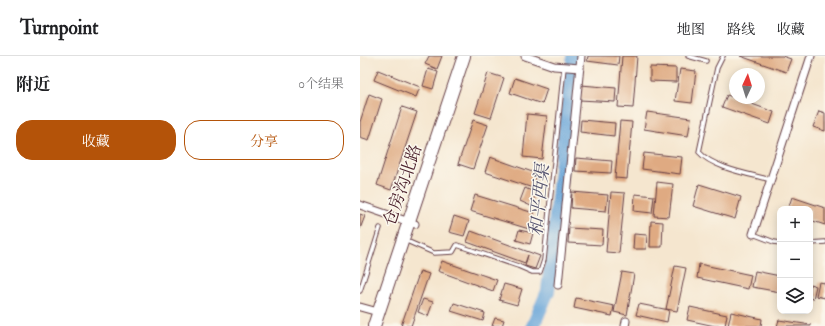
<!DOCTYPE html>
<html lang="zh">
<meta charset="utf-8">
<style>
body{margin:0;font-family:"IM FELL Double Pica","Noto Serif SC",serif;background:#f2f2f2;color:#202124}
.controls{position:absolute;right:12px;bottom:12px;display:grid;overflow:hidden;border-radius:8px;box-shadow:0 2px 10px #0003}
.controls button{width:36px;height:36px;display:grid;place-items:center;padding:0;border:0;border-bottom:1px solid #e0e0e0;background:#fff;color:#202124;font:20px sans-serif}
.compass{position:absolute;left:369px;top:12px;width:36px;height:36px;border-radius:50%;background:#fff;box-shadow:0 2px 10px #0003;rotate:4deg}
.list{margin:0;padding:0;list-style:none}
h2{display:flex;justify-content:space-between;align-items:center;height:52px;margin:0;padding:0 16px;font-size:17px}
h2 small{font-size:13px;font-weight:400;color:#757577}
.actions{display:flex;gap:8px;padding:12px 16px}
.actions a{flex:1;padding:9px 0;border:1px solid #b45309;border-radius:16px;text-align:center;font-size:14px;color:#b45309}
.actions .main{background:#b45309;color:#fff}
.icon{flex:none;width:22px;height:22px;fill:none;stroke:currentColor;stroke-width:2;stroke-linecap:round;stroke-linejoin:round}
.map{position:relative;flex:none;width:465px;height:270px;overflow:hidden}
header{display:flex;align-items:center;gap:24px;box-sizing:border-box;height:56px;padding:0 20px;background:#fff;border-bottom:1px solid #e0e0e0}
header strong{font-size:19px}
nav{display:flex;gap:22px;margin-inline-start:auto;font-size:14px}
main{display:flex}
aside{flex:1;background:#fff}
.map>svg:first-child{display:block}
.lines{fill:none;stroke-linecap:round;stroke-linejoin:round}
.river{stroke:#67a4d8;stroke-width:14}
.building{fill:#dfaa82}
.service-casing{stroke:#643d44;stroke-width:5.5}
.minor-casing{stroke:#643d44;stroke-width:9}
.primary-casing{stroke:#643d44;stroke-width:14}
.service{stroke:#fff;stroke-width:3.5}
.minor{stroke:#fff;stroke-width:7}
.primary{stroke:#fff;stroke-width:12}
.labels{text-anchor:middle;stroke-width:3;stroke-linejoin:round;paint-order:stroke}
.street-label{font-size:17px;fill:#4a1f2b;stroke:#fbf7ec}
.water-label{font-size:18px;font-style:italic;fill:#565470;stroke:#fbf7ec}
</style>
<header>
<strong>Turnpoint</strong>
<nav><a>地图</a><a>路线</a><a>收藏</a></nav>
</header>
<main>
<aside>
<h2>附近<small>0个结果</small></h2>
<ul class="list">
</ul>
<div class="actions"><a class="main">收藏</a><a>分享</a></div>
</aside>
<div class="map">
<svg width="465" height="270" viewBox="0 0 465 270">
<rect width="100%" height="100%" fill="#fbf7ec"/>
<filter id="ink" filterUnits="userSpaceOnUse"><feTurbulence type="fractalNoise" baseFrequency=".025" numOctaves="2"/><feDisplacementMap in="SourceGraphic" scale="8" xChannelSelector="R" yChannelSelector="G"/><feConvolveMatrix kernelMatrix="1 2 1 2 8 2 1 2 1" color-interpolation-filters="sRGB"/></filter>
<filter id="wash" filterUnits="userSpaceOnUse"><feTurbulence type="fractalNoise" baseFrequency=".012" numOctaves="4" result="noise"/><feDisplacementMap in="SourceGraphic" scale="16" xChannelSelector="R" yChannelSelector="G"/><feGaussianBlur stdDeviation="0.9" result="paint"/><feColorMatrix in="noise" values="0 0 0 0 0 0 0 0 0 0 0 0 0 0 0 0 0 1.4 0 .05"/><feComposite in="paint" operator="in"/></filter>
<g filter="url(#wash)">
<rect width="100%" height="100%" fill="#f5e6cf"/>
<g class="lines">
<g class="river">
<polyline points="213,5 213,0"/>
<polyline points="173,270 188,235 211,18"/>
</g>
</g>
<g id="blocks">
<g class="building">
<polygon points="69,0 82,0 77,13 65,8"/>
<polygon points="228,0 259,0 258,9 227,5"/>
<polygon points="262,0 277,0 273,52 258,51"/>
<polygon points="380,0 422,0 431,3 426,16"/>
<polygon points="290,11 316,12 316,26 290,25"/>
<polygon points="68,13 78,16 73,33 63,30"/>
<polygon points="320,13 336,15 332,47 315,45"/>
<polygon points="18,14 60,31 56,41 14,24"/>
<polygon points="128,17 144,22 131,62 115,57"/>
<polygon points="155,22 187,33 182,48 150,37"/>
<polygon points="221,29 256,32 255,46 220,44"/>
<polygon points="9,38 22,43 9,84 0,81 0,66"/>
<polygon points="367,39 414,56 410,68 362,51"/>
<polygon points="42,51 57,56 31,134 17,129"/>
<polygon points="459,55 465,57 465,75 453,71"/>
<polygon points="287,56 331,62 328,80 284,73"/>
<polygon points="167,58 187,60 182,103 163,101"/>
<polygon points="113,64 128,69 113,113 98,108"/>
<polygon points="221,64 255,67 254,80 220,76"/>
<polygon points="260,65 272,66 267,123 255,122"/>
<polygon points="284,97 322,101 320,118 282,113"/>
<polygon points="130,101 178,118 173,132 125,116"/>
<polygon points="216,102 252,105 251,117 215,115"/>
<polygon points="297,126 313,128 309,161 294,160"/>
<polygon points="339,128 381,141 375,163 333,150"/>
<polygon points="165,132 176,137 171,150 160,145"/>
<polygon points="212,136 248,139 246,155 211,152"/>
<polygon points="251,136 265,137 259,197 246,196"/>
<polygon points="275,138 294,140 292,157 274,155"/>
<polygon points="115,139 174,157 169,173 110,155"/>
<polygon points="432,141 465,152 465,169 450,164 450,153 428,153"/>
<polygon points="0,158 5,160 0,173"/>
<polygon points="94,160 109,165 104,180 89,176"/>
<polygon points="291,165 303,166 302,191 290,191"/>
<polygon points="209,172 243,174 242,189 208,187"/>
<polygon points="159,174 173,177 170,188 156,184"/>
<polygon points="111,175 180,200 175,213 165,210 168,199 165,207 107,186"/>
<polygon points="274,178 287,179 286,193 273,193"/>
<polygon points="82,205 137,224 133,235 78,215"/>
<polygon points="339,208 391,219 388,233 337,222"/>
<polygon points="315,210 326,212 317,255 306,253"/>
<polygon points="60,215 69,218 51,270 41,270"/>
<polygon points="395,215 420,220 420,236 392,231"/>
<polygon points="262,216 274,218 267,259 254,256"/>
<polygon points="459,226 465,227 465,242 456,240"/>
<polygon points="144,228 162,233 157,249 139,244"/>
<polygon points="450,228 456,230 453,243 450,242"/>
<polygon points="216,242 254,250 252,260 214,252"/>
<polygon points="63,243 73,246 68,260 58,256"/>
<polygon points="94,247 125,257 123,265 91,255"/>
<polygon points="279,248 309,254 307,266 276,259"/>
<polygon points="330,251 367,259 365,270 355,270 327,264"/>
<polygon points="371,256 402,263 401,270 368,270"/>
<polygon points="135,262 144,264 142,270 132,270"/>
<polygon points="419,264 451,269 451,270 417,270"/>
</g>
</g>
</g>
<g filter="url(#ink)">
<use href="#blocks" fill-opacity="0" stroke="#643d44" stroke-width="1"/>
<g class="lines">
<defs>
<g id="service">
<polyline points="328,0 346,5"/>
<path d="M363,0L357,12L339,96C353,112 389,118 411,124"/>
<polyline points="393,178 414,186 420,187"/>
<polyline points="49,186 74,197 93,196 97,189 158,210 172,216 180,216 184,204 204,11"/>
<polyline points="450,187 465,186"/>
<polyline points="0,235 20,172"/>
</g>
<g id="minor">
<polyline points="165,0 194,10 220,12"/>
<polyline points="0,149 55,168"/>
<polyline points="393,178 451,0"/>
<polyline points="198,229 221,0"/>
<polyline points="0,251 18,256"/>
<polyline points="265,270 266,265"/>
</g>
<polyline id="primary" points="14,270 104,0"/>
</defs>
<use href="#service" class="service-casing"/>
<use href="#minor" class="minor-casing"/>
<use href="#primary" class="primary-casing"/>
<use href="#service" class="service"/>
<use href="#minor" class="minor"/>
<use href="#primary" class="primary"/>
</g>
</g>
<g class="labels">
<g class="street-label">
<text transform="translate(42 129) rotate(-71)" y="6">仓房沟北路</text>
</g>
<g class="water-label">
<text transform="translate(179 144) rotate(-84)" y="6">和平西渠</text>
</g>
</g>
</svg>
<div class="controls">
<button>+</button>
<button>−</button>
<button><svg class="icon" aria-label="layers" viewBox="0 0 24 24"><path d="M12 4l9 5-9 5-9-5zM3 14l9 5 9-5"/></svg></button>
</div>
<svg class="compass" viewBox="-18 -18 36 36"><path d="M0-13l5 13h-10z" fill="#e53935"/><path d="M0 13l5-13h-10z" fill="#757577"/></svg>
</div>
</main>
